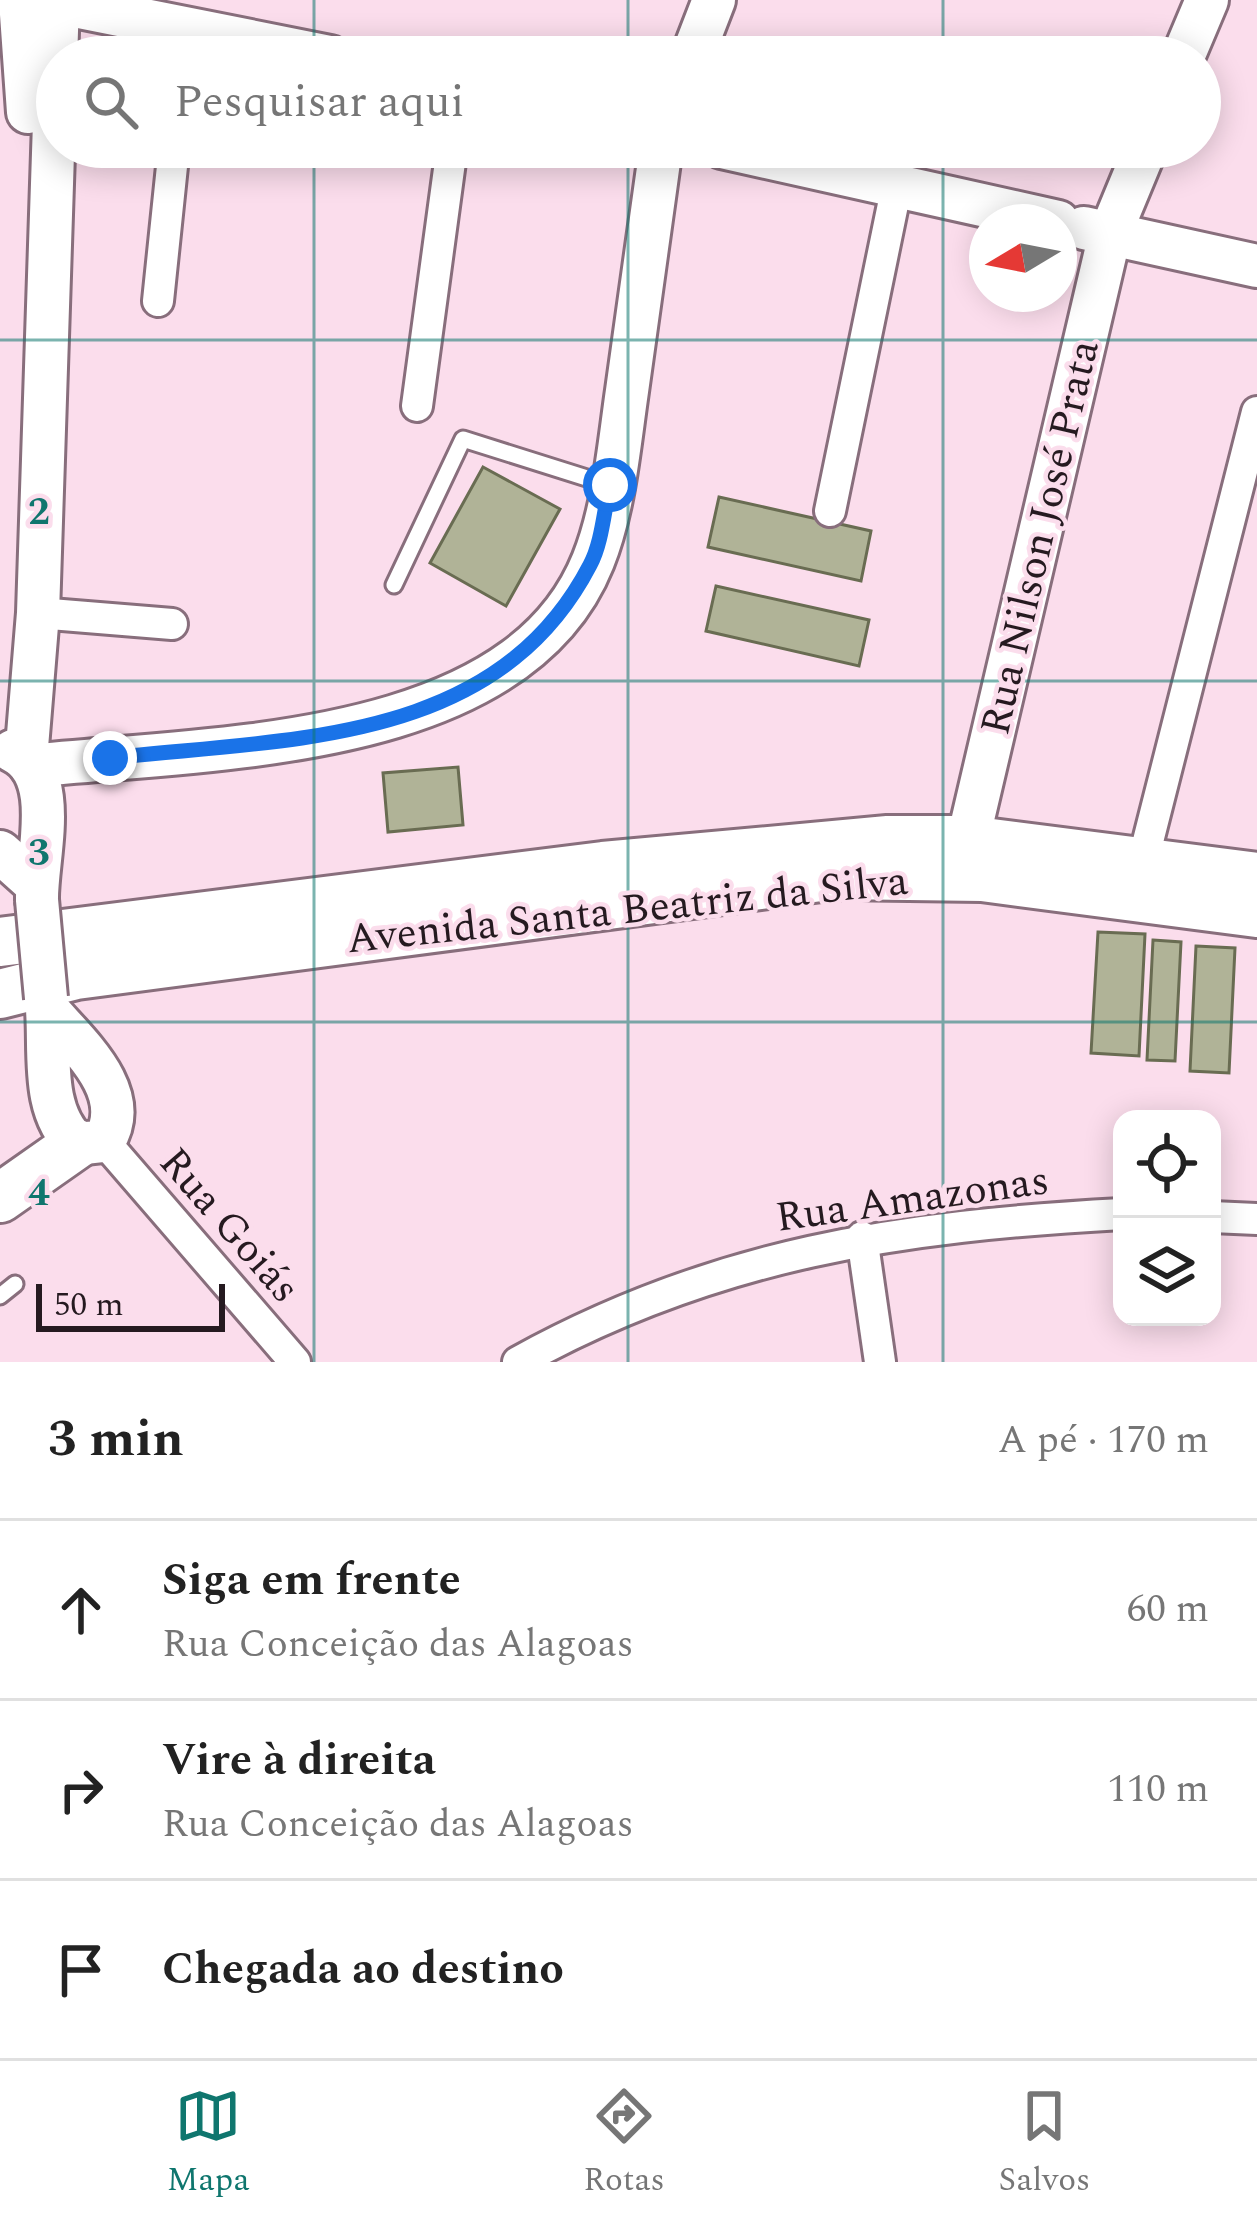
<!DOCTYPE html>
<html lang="pt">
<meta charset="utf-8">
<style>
body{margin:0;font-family:Spectral,serif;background:#f2f2f2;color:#222}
.controls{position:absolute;right:36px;bottom:36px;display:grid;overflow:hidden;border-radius:24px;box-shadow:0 6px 30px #0003}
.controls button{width:108px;height:108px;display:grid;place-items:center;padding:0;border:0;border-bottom:3px solid #e0e0e0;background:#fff;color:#222;font:60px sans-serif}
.compass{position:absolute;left:969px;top:204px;width:108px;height:108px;border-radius:50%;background:#fff;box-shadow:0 6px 30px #0003;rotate:260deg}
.scale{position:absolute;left:36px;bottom:30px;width:189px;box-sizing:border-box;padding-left:12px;border:6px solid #251a20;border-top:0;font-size:33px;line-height:42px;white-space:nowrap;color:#251a20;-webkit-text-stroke:9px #fbddec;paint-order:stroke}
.stop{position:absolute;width:36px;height:36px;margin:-27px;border:9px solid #1a73e8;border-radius:50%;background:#fff}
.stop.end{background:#1a73e8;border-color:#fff;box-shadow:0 3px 12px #0008}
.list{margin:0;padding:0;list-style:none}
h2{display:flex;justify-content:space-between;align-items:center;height:156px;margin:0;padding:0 48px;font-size:51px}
h2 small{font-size:39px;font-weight:400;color:#767676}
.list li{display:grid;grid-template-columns:78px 1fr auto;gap:36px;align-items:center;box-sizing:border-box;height:180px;padding:0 48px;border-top:3px solid #e0e0e0}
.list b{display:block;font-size:45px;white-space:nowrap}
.list p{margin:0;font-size:39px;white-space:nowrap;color:#767676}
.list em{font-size:39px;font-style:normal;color:#767676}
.icon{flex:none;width:66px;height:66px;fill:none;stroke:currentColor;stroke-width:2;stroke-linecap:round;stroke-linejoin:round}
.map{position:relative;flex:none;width:1257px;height:1362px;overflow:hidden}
.search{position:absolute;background:#fff;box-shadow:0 6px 30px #0003;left:36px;right:36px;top:36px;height:132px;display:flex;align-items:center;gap:30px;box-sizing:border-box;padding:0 42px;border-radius:66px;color:#767676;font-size:45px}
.sheet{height:696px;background:#fff}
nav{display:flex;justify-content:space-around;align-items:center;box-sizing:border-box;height:168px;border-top:3px solid #e0e0e0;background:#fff;font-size:33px;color:#767676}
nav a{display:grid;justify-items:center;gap:6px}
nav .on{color:#0f766e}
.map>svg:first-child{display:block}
.building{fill:#b0b397;stroke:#696c52;stroke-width:3}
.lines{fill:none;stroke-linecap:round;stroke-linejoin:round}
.lane-casing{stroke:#886e7c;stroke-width:21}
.street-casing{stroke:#886e7c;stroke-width:36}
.secondary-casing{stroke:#886e7c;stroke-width:48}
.primary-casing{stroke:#886e7c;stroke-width:54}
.lane{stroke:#fff;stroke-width:15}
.street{stroke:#fff;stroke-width:30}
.secondary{stroke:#fff;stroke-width:42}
.primary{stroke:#fff;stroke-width:48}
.secondary-bridge-casing{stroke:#886e7c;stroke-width:48;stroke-linecap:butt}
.secondary-bridge{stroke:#fff;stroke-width:42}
.route{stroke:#1a73e8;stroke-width:15}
.grid{fill:none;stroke:#0f766e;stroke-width:3;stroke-opacity:0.55}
.labels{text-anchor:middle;stroke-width:9;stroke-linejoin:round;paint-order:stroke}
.street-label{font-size:42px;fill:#251a20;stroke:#fbddec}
.grid-label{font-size:39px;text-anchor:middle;font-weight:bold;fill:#0f766e;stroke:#fbddec;stroke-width:9;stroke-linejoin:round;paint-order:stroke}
</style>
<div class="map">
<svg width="1257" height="1362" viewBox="0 0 1257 1362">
<rect width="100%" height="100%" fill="#fbddec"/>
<g class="building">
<polygon points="483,467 560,509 506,606 430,563"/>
<polygon points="719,497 871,531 861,581 708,547"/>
<polygon points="716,586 869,620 859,666 706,631"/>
<polygon points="458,767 463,825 388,832 383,773"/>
<polygon points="1098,932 1145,934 1139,1056 1091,1053"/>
<polygon points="1153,940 1181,942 1175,1061 1147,1060"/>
<polygon points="1196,946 1235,948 1229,1073 1190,1071"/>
</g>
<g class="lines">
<defs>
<g id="lane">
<polyline points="394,585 463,439 609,485"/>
<polyline points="0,1296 15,1284"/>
</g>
<g id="street">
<polyline points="158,301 174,147"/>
<polyline points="417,406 452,147"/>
<polyline points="830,511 897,185"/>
<polyline points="38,613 172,624"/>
<polyline points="1143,861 1257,412"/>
<polyline points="104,1141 295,1362"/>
<polyline points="1212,1217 1257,1219"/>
<polyline points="862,1237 880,1362"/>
<path d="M518,1362C715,1253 901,1226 1122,1214"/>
</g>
<g id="secondary">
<polyline points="20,0 28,112"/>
<polyline points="44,0 330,57"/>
<polyline points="692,57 714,0"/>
<polyline points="1183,57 1207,0"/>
<polyline points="722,147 1058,222"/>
<polyline points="1084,228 1257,266"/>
<path d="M13,751C62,774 36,858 37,900"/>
<polyline points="26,759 38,613 58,0"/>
<path d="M31,766C206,747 516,753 593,561C614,509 619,446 627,391C638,310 650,228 661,147"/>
<polyline points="968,840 1110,234 1146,147"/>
<polyline points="0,852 36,884"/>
<path d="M46,998C52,1045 38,1109 77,1144L104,1141C134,1092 77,1044 47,1009"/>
</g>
<g id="primary">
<polyline points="0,942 603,866 888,840 968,840 1257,877"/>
<polyline points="0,994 76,975 836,875 982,877 1257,913"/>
<polyline points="0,1198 77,1144"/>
</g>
</defs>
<use href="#lane" class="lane-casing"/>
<use href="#street" class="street-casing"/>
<use href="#secondary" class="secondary-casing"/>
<use href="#primary" class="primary-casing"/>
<use href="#lane" class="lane"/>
<use href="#street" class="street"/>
<use href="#secondary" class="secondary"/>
<use href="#primary" class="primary"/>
<defs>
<polyline id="secondary-bridge" points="37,900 46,998"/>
</defs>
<use href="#secondary-bridge" class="secondary-bridge-casing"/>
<use href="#secondary-bridge" class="secondary-bridge"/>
</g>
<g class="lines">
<path class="route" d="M110,758C288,738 496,746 590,565C602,543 604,510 610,485"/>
</g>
<path class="grid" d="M314,0V57M628,0V57M943,0V57M314,147V1362M628,147V1362M943,147V1362M0,340H1257M0,681H1257M0,1022H1257"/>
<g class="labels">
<g class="street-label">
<text transform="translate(1038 537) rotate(-77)" y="15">Rua Nilson José Prata</text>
<text transform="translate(627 908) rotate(-6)" y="15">Avenida Santa Beatriz da Silva</text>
<text transform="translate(912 1197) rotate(-8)" y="15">Rua Amazonas</text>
<text transform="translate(231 1224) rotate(49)" y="15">Rua Goiás</text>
</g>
</g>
<g class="grid-label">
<text x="39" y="524">2</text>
<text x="39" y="865">3</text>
<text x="39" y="1205">4</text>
</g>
</svg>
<div class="controls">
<button><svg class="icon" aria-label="locate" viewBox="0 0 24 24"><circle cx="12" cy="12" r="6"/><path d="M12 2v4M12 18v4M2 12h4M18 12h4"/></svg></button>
<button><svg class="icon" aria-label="layers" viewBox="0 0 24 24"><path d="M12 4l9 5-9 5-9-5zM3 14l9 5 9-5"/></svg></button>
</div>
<svg class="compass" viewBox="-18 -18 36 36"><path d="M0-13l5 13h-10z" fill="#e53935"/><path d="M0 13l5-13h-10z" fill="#767676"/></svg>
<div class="scale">50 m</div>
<div class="stop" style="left:610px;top:485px"></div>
<div class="stop end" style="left:110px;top:758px"></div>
<div class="search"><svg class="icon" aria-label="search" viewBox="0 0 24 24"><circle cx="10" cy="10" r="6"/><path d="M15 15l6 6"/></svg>Pesquisar aqui</div>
</div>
<section class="sheet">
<h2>3 min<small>A pé · 170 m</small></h2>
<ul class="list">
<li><svg class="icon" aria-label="ahead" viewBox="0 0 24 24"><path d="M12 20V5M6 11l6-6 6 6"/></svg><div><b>Siga em frente</b><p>Rua Conceição das Alagoas</p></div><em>60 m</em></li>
<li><svg class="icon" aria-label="right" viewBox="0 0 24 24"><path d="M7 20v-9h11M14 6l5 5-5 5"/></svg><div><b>Vire à direita</b><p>Rua Conceição das Alagoas</p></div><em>110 m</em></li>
<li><svg class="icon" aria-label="arrive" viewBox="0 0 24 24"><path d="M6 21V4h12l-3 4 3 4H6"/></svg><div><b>Chegada ao destino</b></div></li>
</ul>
</section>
<nav>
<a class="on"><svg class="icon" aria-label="map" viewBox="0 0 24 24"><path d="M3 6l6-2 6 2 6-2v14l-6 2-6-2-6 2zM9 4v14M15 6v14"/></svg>Mapa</a>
<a><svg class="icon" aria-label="directions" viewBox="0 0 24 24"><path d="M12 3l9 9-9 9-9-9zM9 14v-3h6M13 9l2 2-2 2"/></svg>Rotas</a>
<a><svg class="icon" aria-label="saved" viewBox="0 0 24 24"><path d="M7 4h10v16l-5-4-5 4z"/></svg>Salvos</a>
</nav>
